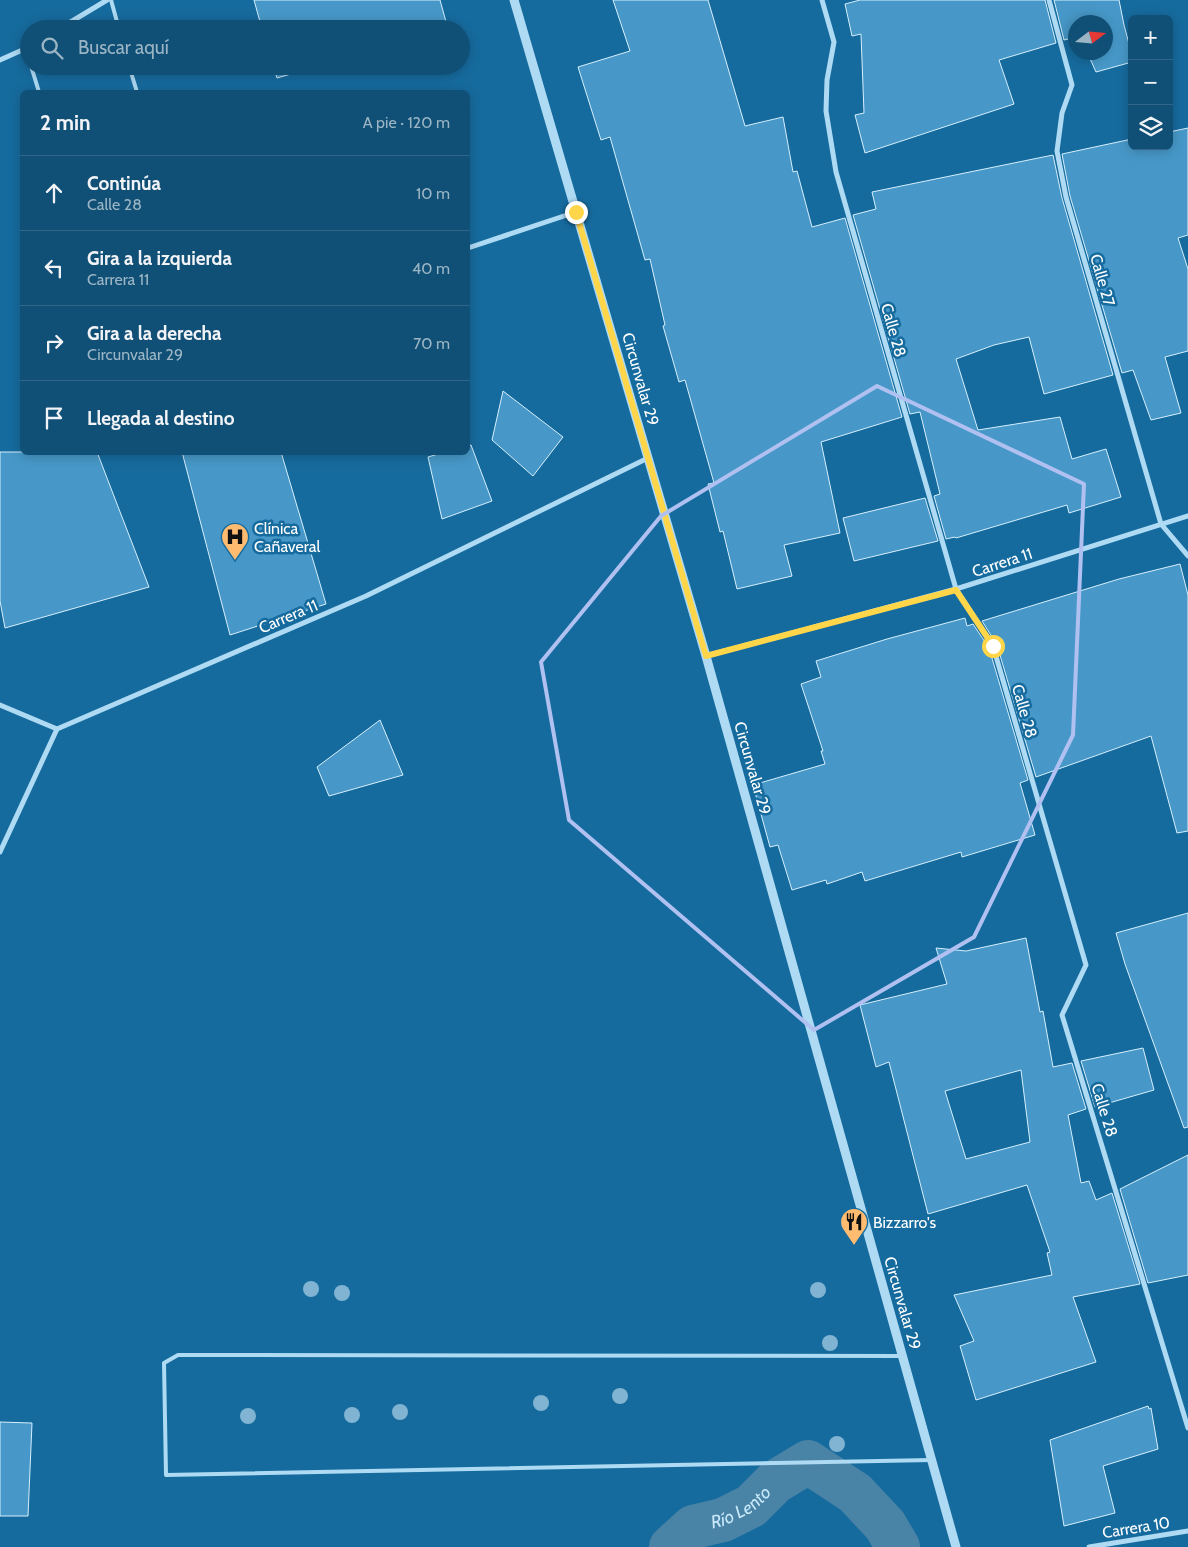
<!DOCTYPE html>
<html lang="es">
<meta charset="utf-8">
<style>
body{margin:0;font-family:Cabin,sans-serif;background:#1e5a7e;color:#f1f3f6}
.controls{position:absolute;right:15px;top:15px;display:grid;overflow:hidden;border-radius:8px;box-shadow:0 2px 12px #0003}
.controls button{width:45px;height:45px;display:grid;place-items:center;padding:0;border:0;border-bottom:1px solid #306788;background:#105076;color:#f1f3f6;font:25px sans-serif}
.compass{position:absolute;left:1068px;top:15px;width:45px;height:45px;border-radius:50%;background:#105076;box-shadow:0 2px 12px #0003;rotate:74deg}
.stop{position:absolute;width:15px;height:15px;margin:-11px;border:4px solid #ffd54a;border-radius:50%;background:#fff}
.stop.end{background:#ffd54a;border-color:#fff;box-shadow:0 1px 5px #0008}
.list{margin:0;padding:0;list-style:none}
h2{display:flex;justify-content:space-between;align-items:center;height:65px;margin:0;padding:0 20px;font-size:21px}
h2 small{font-size:16px;font-weight:400;color:#9cb5c5}
.list li{display:grid;grid-template-columns:32px 1fr auto;gap:15px;align-items:center;box-sizing:border-box;height:75px;padding:0 20px;border-top:1px solid #306788}
.list b{display:block;font-size:19px;white-space:nowrap}
.list p{margin:0;font-size:16px;white-space:nowrap;color:#9cb5c5}
.list em{font-size:16px;font-style:normal;color:#9cb5c5}
.icon{flex:none;width:28px;height:28px;fill:none;stroke:currentColor;stroke-width:2;stroke-linecap:round;stroke-linejoin:round}
.map{position:relative;flex:none;width:1188px;height:1547px;overflow:hidden}
.search{position:absolute;background:#105076;box-shadow:0 2px 12px #0003;left:20px;top:20px;width:450px;height:55px;display:flex;align-items:center;gap:12px;box-sizing:border-box;padding:0 18px;border-radius:28px;color:#9cb5c5;font-size:19px}
.panel{position:absolute;background:#105076;box-shadow:0 2px 12px #0003;left:20px;top:90px;width:450px;height:365px;border-radius:8px}
.map>svg:first-child{display:block}
.lines{fill:none;stroke-linecap:round;stroke-linejoin:round}
.canal{stroke:#4983a6;stroke-width:44}
.building{fill:#4798c8;stroke:#d6effd;fill-rule:evenodd}
.service{stroke:#aedaf3;stroke-width:4}
.minor{stroke:#aedaf3;stroke-width:5}
.tertiary{stroke:#aedaf3;stroke-width:9}
.tree{fill:#80b4d2}
.route{stroke:#ffd54a;stroke-width:6}
.marked{fill:none;stroke:#b0c1f1;stroke-width:4;stroke-linejoin:round}
.labels{text-anchor:middle;stroke-width:5;stroke-linejoin:round;paint-order:stroke}
.street-label{font-size:16px;fill:#fff;stroke:#166b9e}
.poi-label{font-size:16px;fill:#fff;stroke:#166b9e;text-anchor:start}
.water-label{font-size:18px;font-style:italic;fill:#c9e9fa;stroke:#166b9e}
</style>
<div class="map">
<svg width="1188" height="1547" viewBox="0 0 1188 1547">
<rect width="100%" height="100%" fill="#166b9e"/>
<g class="lines">
<path class="canal" id="s1" d="M671,1547L693,1527L723,1520L751,1506L775,1482L808,1462L855,1493L885,1525L898,1547"/>
</g>
<g class="building">
<polygon points="254,0 440,0 448,29 262,29"/>
<polygon points="613,0 708,0 745,126 783,117 793,172 797,171 812,227 845,218 902,417 821,442 840,533 784,545 792,576 737,589 723,531 720,532 708,484 714,483 685,380 679,382 663,326 665,325 650,259 645,260 610,137 601,140 578,67 630,51"/>
<polygon points="860,0 1045,0 1056,43 999,60 1014,104 865,153 855,115 864,113 861,34 852,36 845,4"/>
<polygon points="1054,0 1119,0 1124,25 1132,55 1132,62 1096,72 1087,52 1106,52 1106,22 1076,22 1076,37 1064,40"/>
<polygon points="273,66 319,66 277,78"/>
<polygon points="1188,128 1188,235 1178,238 1188,269 1188,351 1165,357 1181,413 1151,420 1133,370 1122,373 1070,196 1062,154 1132,139 1132,146 1169,146 1169,132"/>
<polygon points="1053,155 1062,198 1113,375 1044,394 1029,337 994,345 956,359 978,430 1060,417 1072,459 1106,449 1121,497 1069,513 1067,505 956,538 955,537 946,539 934,496 940,494 920,412 910,414 853,215 876,209 872,192"/>
<polygon points="503,391 563,437 533,476 492,440"/>
<polygon points="471,445 492,501 442,519 428,457 445,452 468,452 468,446"/>
<polygon points="0,452 97,452 149,587 5,628 0,601"/>
<polygon points="182,452 281,452 326,604 230,635"/>
<polygon points="925,498 938,541 854,561 843,518"/>
<polygon points="1180,564 1188,595 1188,831 1177,833 1151,736 1036,777 997,645 982,621 1119,579"/>
<polygon points="965,618 967,626 973,624 989,648 1028,780 1020,783 1035,835 962,857 961,852 865,881 862,872 827,884 826,880 792,890 778,845 770,847 753,785 825,764 821,751 823,751 801,684 821,677 816,661 887,639"/>
<polygon points="380,720 403,775 329,796 317,767"/>
<polygon points="1188,913 1188,1127 1184,1128 1125,964 1116,933"/>
<path d="M1026,938L1040,1012L1043,1011L1053,1067L1072,1063L1086,1109L1068,1115L1081,1183L1089,1181L1096,1200L1112,1193L1140,1284L1073,1297L1096,1362L976,1400L960,1346L974,1341L954,1295L1052,1275L1047,1253L1050,1252L1027,1185L928,1214L889,1062L876,1067L860,1005L947,984L936,948L966,951ZM1021,1070L1030,1142L966,1159L945,1091Z"/>
<polygon points="1143,1048 1154,1090 1095,1107 1081,1061"/>
<polygon points="1188,1155 1188,1275 1148,1283 1120,1189"/>
<polygon points="1148,1406 1149,1409 1151,1408 1158,1449 1103,1466 1115,1513 1064,1526 1050,1440"/>
<polygon points="0,1422 32,1423 28,1516 0,1516"/>
</g>
<g class="lines">
<g class="service">
<polyline points="111,0 119,29"/>
<polyline points="25,49 29,60"/>
<polyline points="31,66 39,92"/>
<polyline points="129,66 137,92"/>
<polyline points="902,1356 178,1355 164,1363 166,1475 931,1460"/>
</g>
<g class="minor">
<polyline points="822,0 834,42 827,80 826,111 836,172 956,589 993,646 1086,965 1062,1015 1188,1428"/>
<polyline points="1049,0 1072,85 1062,113 1057,151 1066,197 1161,524 1188,556"/>
<polyline points="59,29 107,0"/>
<polyline points="0,60 29,47"/>
<polyline points="468,248 576,212"/>
<polyline points="706,656 956,589 1188,516"/>
<polyline points="0,705 57,729"/>
<polyline points="0,852 57,729 366,596 648,458"/>
<polyline points="1089,1547 1188,1531"/>
</g>
<polyline class="tertiary" points="514,0 706,656 956,1547"/>
</g>
<g class="tree">
<circle cx="311" cy="1289" r="8"/>
<circle cx="818" cy="1290" r="8"/>
<circle cx="342" cy="1293" r="8"/>
<circle cx="830" cy="1343" r="8"/>
<circle cx="620" cy="1396" r="8"/>
<circle cx="541" cy="1403" r="8"/>
<circle cx="400" cy="1412" r="8"/>
<circle cx="352" cy="1415" r="8"/>
<circle cx="248" cy="1416" r="8"/>
<circle cx="837" cy="1444" r="8"/>
</g>
<g class="lines">
<polyline class="route" points="576,212 706,656 956,590 993,646"/>
</g>
<path class="marked" d="M877,386L1084,484L1073,735L974,937L814,1030L569,820L541,662L661,516Z"/>
<defs>
<symbol id="hospital-pin" viewBox="-11 -11 22 30"><path d="M0 17L-7.5 6A9.5 9.5 0 1 1 7.5 6Z" fill="#ffbb70" stroke="#166b9e"/><path d="M-5-5h3v3.5h4V-5h3V5h-3V1.5h-4V5h-3Z" fill="#111"/></symbol>
<symbol id="restaurant-pin" viewBox="-11 -11 22 30"><path d="M0 17L-7.5 6A9.5 9.5 0 1 1 7.5 6Z" fill="#ffbb70" stroke="#166b9e"/><path d="M-5-6h1v4h1v-4h1v4h1v-4h1v5L-1.5 .5V6h-2V.5L-5-1ZM5-6V6H3V1.5H1.5Q1.5-4 5-6Z" fill="#111"/></symbol>
</defs>
<g fill-rule="evenodd">
<use href="#hospital-pin" x="219" y="521" width="32" height="43"/>
<use href="#restaurant-pin" x="838" y="1206" width="32" height="43"/>
</g>
<g class="labels">
<g class="street-label">
<text transform="translate(1103 280) rotate(74)" y="6">Calle 27</text>
<text transform="translate(894 330) rotate(74)" y="6">Calle 28</text>
<text transform="translate(641 379) rotate(74)" y="6">Circunvalar 29</text>
<text transform="translate(1002 562) rotate(-18)" y="6">Carrera 11</text>
<text transform="translate(288 616) rotate(-23)" y="6">Carrera 11</text>
<text transform="translate(1025 711) rotate(74)" y="6">Calle 28</text>
<text transform="translate(753 768) rotate(74)" y="6">Circunvalar 29</text>
<text transform="translate(1105 1110) rotate(73)" y="6">Calle 28</text>
<text transform="translate(903 1303) rotate(74)" y="6">Circunvalar 29</text>
<text transform="translate(1136 1527) rotate(-9)" y="6">Carrera 10</text>
</g>
<g class="poi-label">
<text x="254" y="534">Clínica<tspan x="254" dy="18">Cañaveral</tspan></text>
<text x="873" y="1228">Bizzarro's</text>
</g>
<g class="water-label">
<text dy="6" stroke="none"><textPath href="#s1" startOffset="82">Río Lento</textPath></text>
</g>
</g>
</svg>
<div class="controls">
<button>+</button>
<button>−</button>
<button><svg class="icon" aria-label="layers" viewBox="0 0 24 24"><path d="M12 4l9 5-9 5-9-5zM3 14l9 5 9-5"/></svg></button>
</div>
<svg class="compass" viewBox="-18 -18 36 36"><path d="M0-13l5 13h-10z" fill="#e53935"/><path d="M0 13l5-13h-10z" fill="#9cb5c5"/></svg>
<div class="stop" style="left:993px;top:646px"></div>
<div class="stop end" style="left:576px;top:212px"></div>
<div class="search"><svg class="icon" aria-label="search" viewBox="0 0 24 24"><circle cx="10" cy="10" r="6"/><path d="M15 15l6 6"/></svg>Buscar aquí</div>
<section class="panel">
<h2>2 min<small>A pie · 120 m</small></h2>
<ul class="list">
<li><svg class="icon" aria-label="ahead" viewBox="0 0 24 24"><path d="M12 20V5M6 11l6-6 6 6"/></svg><div><b>Continúa</b><p>Calle 28</p></div><em>10 m</em></li>
<li><svg class="icon" aria-label="left" viewBox="0 0 24 24"><path d="M17 20v-9H6M10 6l-5 5 5 5"/></svg><div><b>Gira a la izquierda</b><p>Carrera 11</p></div><em>40 m</em></li>
<li><svg class="icon" aria-label="right" viewBox="0 0 24 24"><path d="M7 20v-9h11M14 6l5 5-5 5"/></svg><div><b>Gira a la derecha</b><p>Circunvalar 29</p></div><em>70 m</em></li>
<li><svg class="icon" aria-label="arrive" viewBox="0 0 24 24"><path d="M6 21V4h12l-3 4 3 4H6"/></svg><div><b>Llegada al destino</b></div></li>
</ul>
</section>
</div>
